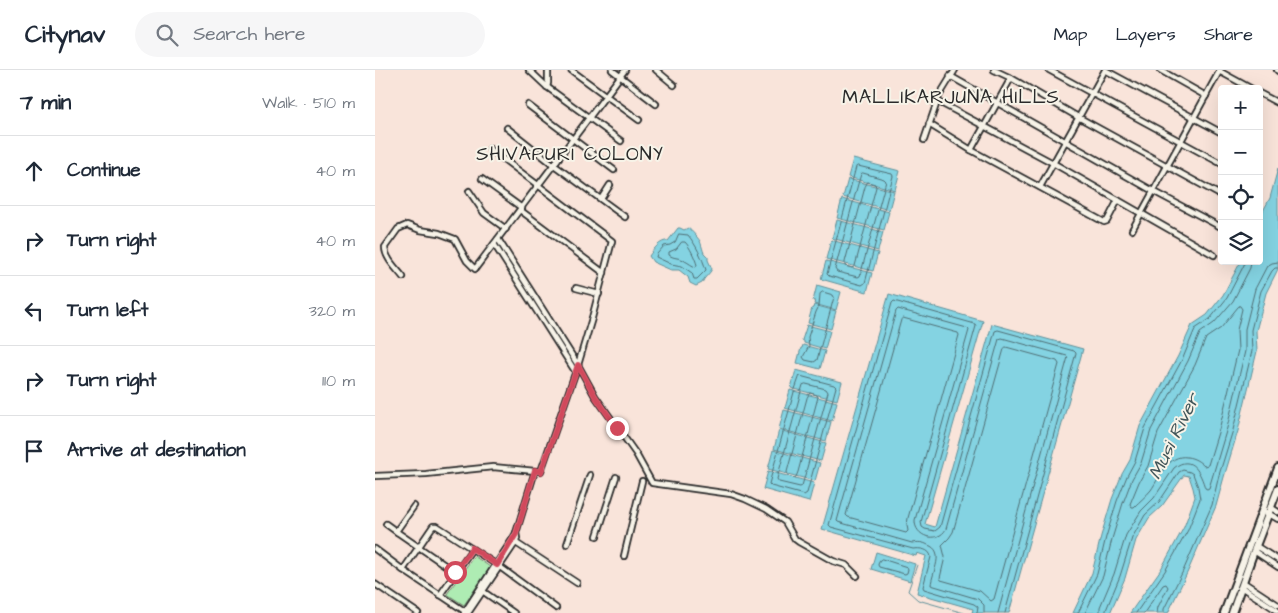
<!DOCTYPE html>
<meta charset="utf-8">
<style>
body{margin:0;font-family:"Architects Daughter",sans-serif;background:#f6f6f7;color:#1f2937}
.controls{position:absolute;right:15px;top:15px;display:grid;overflow:hidden;border-radius:5px;box-shadow:0 5px 20px #0002}
.controls button{width:45px;height:45px;display:grid;place-items:center;padding:0;border:0;border-bottom:1px solid #e0e1e3;background:#fff;color:#1f2937;font:25px sans-serif}
.stop{position:absolute;width:15px;height:15px;margin:-11px;border:4px solid #d1495b;border-radius:50%;background:#fff}
.stop.end{background:#d1495b;border-color:#fff;box-shadow:0 1px 5px #0008}
.list{margin:0;padding:0;list-style:none}
h2{display:flex;justify-content:space-between;align-items:center;height:65px;margin:0;padding:0 20px;font-size:21px}
h2 small{font-size:16px;font-weight:400;color:#747a83}
.list li{display:grid;grid-template-columns:32px 1fr auto;gap:15px;align-items:center;box-sizing:border-box;height:70px;padding:0 20px;border-top:1px solid #e0e1e3}
.list b{display:block;font-size:19px;white-space:nowrap}
.list em{font-size:16px;font-style:normal;color:#747a83}
.icon{flex:none;width:28px;height:28px;fill:none;stroke:currentColor;stroke-width:2;stroke-linecap:round;stroke-linejoin:round}
.map{position:relative;flex:none;width:903px;height:543px;overflow:hidden}
header{display:flex;align-items:center;gap:30px;box-sizing:border-box;height:70px;padding:0 25px;background:#fff;border-bottom:1px solid #e0e1e3}
header strong{font-size:24px}
nav{display:flex;gap:28px;margin-inline-start:auto;font-size:18px}
.search{width:350px;height:45px;background:#f6f6f7;display:flex;align-items:center;gap:12px;box-sizing:border-box;padding:0 18px;border-radius:28px;color:#747a83;font-size:19px}
main{display:flex}
aside{flex:1;background:#fff}
.map>svg:first-child{display:block}
.green{fill:#aeecb3;stroke:#6c8c6f}
.water{fill:#84d3e2;stroke:#609099}
.lines{fill:none;stroke-linecap:round;stroke-linejoin:round}
.shore{stroke:#4f6e74;stroke-width:1}
.stream{stroke:#609099;stroke-width:1}
.street-casing{stroke:#2b2b2b;stroke-width:8}
.secondary-casing{stroke:#2b2b2b;stroke-width:10}
.street{stroke:#f7f3e8;stroke-width:4.5}
.secondary{stroke:#f7f3e8;stroke-width:6}
.route{stroke:#d1495b;stroke-width:6}
.labels{text-anchor:middle;stroke-width:4;stroke-linejoin:round;paint-order:stroke}
.neighbourhood-label{font-size:19px;letter-spacing:1px;fill:#2b2b2b;stroke:#f7f3e8}
.water-label{font-size:19px;font-style:italic;fill:#415559;stroke:#f7f3e8}
</style>
<header>
<strong>Citynav</strong>
<div class="search"><svg class="icon" aria-label="search" viewBox="0 0 24 24"><circle cx="10" cy="10" r="6"/><path d="M15 15l6 6"/></svg>Search here</div>
<nav><a>Map</a><a>Layers</a><a>Share</a></nav>
</header>
<main>
<aside>
<h2>7 min<small>Walk · 510 m</small></h2>
<ul class="list">
<li><svg class="icon" aria-label="ahead" viewBox="0 0 24 24"><path d="M12 20V5M6 11l6-6 6 6"/></svg><div><b>Continue</b></div><em>40 m</em></li>
<li><svg class="icon" aria-label="right" viewBox="0 0 24 24"><path d="M7 20v-9h11M14 6l5 5-5 5"/></svg><div><b>Turn right</b></div><em>40 m</em></li>
<li><svg class="icon" aria-label="left" viewBox="0 0 24 24"><path d="M17 20v-9H6M10 6l-5 5 5 5"/></svg><div><b>Turn left</b></div><em>320 m</em></li>
<li><svg class="icon" aria-label="right" viewBox="0 0 24 24"><path d="M7 20v-9h11M14 6l5 5-5 5"/></svg><div><b>Turn right</b></div><em>110 m</em></li>
<li><svg class="icon" aria-label="arrive" viewBox="0 0 24 24"><path d="M6 21V4h12l-3 4 3 4H6"/></svg><div><b>Arrive at destination</b></div></li>
</ul>
</aside>
<div class="map">
<svg width="903" height="543" viewBox="0 0 903 543">
<rect width="100%" height="100%" fill="#f9e4da"/>
<filter id="ink" filterUnits="userSpaceOnUse"><feTurbulence type="fractalNoise" baseFrequency=".02" numOctaves="2"/><feDisplacementMap in="SourceGraphic" scale="10" xChannelSelector="R" yChannelSelector="G"/><feConvolveMatrix kernelMatrix="1 2 1 2 8 2 1 2 1" color-interpolation-filters="sRGB"/></filter>
<g filter="url(#ink)">
<polygon class="green" points="99,486 115,497 89,535 72,524"/>
<g class="water">
<polygon points="478,89 525,101 520,120 473,107"/>
<polygon points="903,98 903,199 891,223 881,261 882,281 863,361 849,407 841,436 813,501 793,543 755,543 786,499 809,457 820,427 818,418 814,406 809,405 787,436 774,448 761,470 750,508 735,543 698,543 717,503 726,466 737,429 747,404 755,390 765,356 803,286 817,255 832,245 848,225 866,191 884,191 884,152 888,141 895,128"/>
<polygon points="473,109 519,121 514,140 468,127"/>
<polygon points="467,129 514,142 509,160 462,148"/>
<polygon points="462,150 508,162 503,181 457,168"/>
<path d="M303,158H305L309,160L313,158C316,160 323,168 325,171C326,173 328,181 329,183L333,187V190L337,199C334,205 329,207 327,213L321,216L315,213L313,207L304,200H296L278,192L274,186C279,179 285,170 293,171Z"/>
<polygon points="456,170 503,183 498,201 451,189"/>
<polygon points="451,191 497,203 492,222 446,209"/>
<polygon points="442,215 466,222 461,240 439,234 440,231 438,231"/>
<polygon points="514,224 608,251 550,454 560,457 617,254 708,279 634,543 597,543 598,539 542,523 551,486 542,483 541,486 447,459"/>
<polygon points="439,235 461,241 456,259 433,253 437,238 438,238"/>
<polygon points="432,255 455,261 450,279 429,273 429,271 427,270"/>
<polygon points="428,275 450,281 445,299 422,293 426,278 427,278"/>
<polygon points="421,300 467,312 462,330 416,318"/>
<polygon points="415,320 462,332 457,351 410,338"/>
<polygon points="409,340 456,352 451,371 404,359"/>
<polygon points="404,360 451,373 446,391 399,379"/>
<polygon points="398,380 445,393 440,411 393,399"/>
<polygon points="393,401 439,413 434,432 388,419"/>
<polygon points="501,482 540,494 535,511 496,499"/>
</g>
<g class="lines">
<g class="shore">
<polygon points="483,96 517,104 518,106 490,213 487,215 454,206 452,204 477,112 481,97"/>
<polygon points="488,103 509,109 511,111 485,206 483,207 462,202 460,199 483,114 486,104"/>
<polygon points="493,112 500,114 501,117 480,196 477,198 470,196 470,192 490,117"/>
<path d="M304,164L313,165C321,175 327,187 331,200L322,209H319L317,203L307,196L296,194L281,187L282,184L289,176L295,175L300,172Z"/>
<path d="M307,172H310C315,177 320,188 322,195L321,197C317,196 314,193 310,191C305,187 299,189 294,185V182L301,179Z"/>
<polygon points="448,222 458,225 459,227 442,290 439,292 430,290 428,287 434,276 433,267 441,242 444,236 445,224"/>
<path d="M865,236L867,239L862,260L863,280L845,356L833,395L829,396C824,391 819,388 812,387C793,384 785,407 776,420C771,426 765,431 759,437H757L755,434L764,412L773,396L783,363L820,295L831,268L846,258L863,237Z"/>
<polygon points="528,248 583,263 584,265 533,448 532,455 533,461 531,463 473,447 471,445 526,250"/>
<polygon points="631,277 682,291 684,294 619,529 616,531 605,521 566,510 565,508 570,487 567,475 574,468 578,462 629,279"/>
<polygon points="425,306 459,315 461,317 432,423 429,425 396,416 394,414 419,322 424,308"/>
<polygon points="431,314 451,319 453,322 430,405 427,416 425,417 404,412 402,409 425,325 428,315"/>
<polygon points="435,323 442,325 443,327 423,402 421,407 419,408 413,406 412,402 432,328"/>
<polygon points="507,489 532,497 533,499 532,503 530,504 504,497 503,495 504,491"/>
<path d="M602,543L603,537L599,534L549,519L548,517L556,487C555,479 545,478 538,479L456,457L454,455L517,233L519,231L600,254L601,256L546,452L547,457L550,459L560,461L565,457L620,261L623,260L699,281L701,283L630,543"/>
<path d="M609,543V535L603,529L556,515C557,502 571,481 553,475C548,472 543,472 537,473L463,452L462,451L521,241L523,239L592,258L594,260L540,450C539,467 563,474 571,459L624,269L627,268L692,286L693,287L623,543"/>
<polyline points="703,543 722,504 731,467 742,431 752,406 760,391 770,358 808,288 820,259 835,249 852,228 869,195 870,191"/>
<polyline points="710,543 728,506 737,469 748,433 757,409 766,393 776,360 813,291 825,263 839,253 858,231 875,198 876,191"/>
<path d="M725,543V537L739,504L751,465L766,441L779,428L799,398C817,383 826,404 830,418L832,419L834,418L852,358L870,281V259L880,219L892,196L897,193L903,192"/>
<polyline points="731,543 731,540 745,506 757,468 770,445 784,432 804,402 808,400 815,402 818,404 823,417 825,429 813,460 790,501 761,543"/>
<polyline points="769,543 788,515 791,514 793,517 783,537 782,543"/>
<polyline points="789,543 789,539 809,499 837,435 844,405 858,360 877,281 876,260 886,221 897,201 900,198 903,198"/>
</g>
<polyline class="stream" points="542,495 533,521 543,530 589,543"/>
<defs>
<g id="street">
<polyline points="154,0 172,17 246,71"/>
<polyline points="196,0 264,50"/>
<polyline points="237,0 281,34"/>
<polyline points="281,0 299,15"/>
<polyline points="619,0 636,8 703,47 847,126"/>
<polyline points="674,0 847,94"/>
<polyline points="730,0 847,63"/>
<polyline points="785,0 831,26"/>
<polyline points="902,0 903,1"/>
<polyline points="844,1 877,19"/>
<polyline points="575,6 778,121 844,156"/>
<polyline points="172,17 173,13 173,0"/>
<polyline points="884,23 903,33"/>
<polyline points="562,31 678,93 839,185"/>
<polyline points="153,35 239,100"/>
<polyline points="554,54 596,80 729,152 732,151 743,130"/>
<polyline points="132,58 179,95 250,147"/>
<polyline points="549,70 564,26 580,0"/>
<polyline points="596,80 636,8"/>
<polyline points="107,109 147,138"/>
<polyline points="665,117 730,0"/>
<polyline points="94,121 109,143 131,159"/>
<polyline points="226,129 235,115"/>
<polyline points="145,140 229,203"/>
<polyline points="757,160 845,0"/>
<polyline points="123,169 203,295 220,326 261,384 277,413 356,424 370,429 391,439 410,452 420,469 424,472 458,491 471,495 482,506"/>
<polyline points="119,174 200,301"/>
<path d="M28,207C21,198 10,188 10,177L23,159L32,155L45,160L64,163L80,169L92,191L100,199L250,0"/>
<polyline points="201,218 224,224"/>
<polyline points="0,406 51,404 118,397 160,401"/>
<polyline points="39,436 22,460 22,462 80,502"/>
<polyline points="895,437 903,442"/>
<polyline points="887,440 903,449"/>
<polyline points="11,454 22,462"/>
<polyline points="222,466 241,407"/>
<polyline points="138,471 202,513"/>
<polyline points="192,474 215,405"/>
<polyline points="881,476 903,490"/>
<polyline points="0,479 28,500 91,542"/>
<polyline points="879,481 903,497"/>
<polyline points="249,486 267,411"/>
<polyline points="28,500 58,456 62,456 125,497 181,538"/>
<polyline points="868,512 903,535"/>
<polyline points="0,514 43,543"/>
<polyline points="866,517 903,541"/>
<polyline points="106,520 139,543"/>
<polyline points="65,525 97,479"/>
<polyline points="89,543 137,470 141,463 160,401 166,401 203,295 217,248 237,171 115,79"/>
<polyline points="93,543 141,472 142,468 141,463"/>
</g>
<g id="secondary">
<polyline points="849,543 903,398"/>
<polyline points="857,543 879,481 903,419"/>
</g>
</defs>
<use href="#street" class="street-casing"/>
<use href="#secondary" class="secondary-casing"/>
<use href="#street" class="street"/>
<use href="#secondary" class="secondary"/>
</g>
</g>
<g class="lines" filter="url(#ink)">
<polyline class="route" points="80,502 97,478 122,495 141,464 160,400 166,402 203,295 220,326 242,358"/>
</g>
<g class="labels">
<g class="neighbourhood-label">
<text x="576" y="33">MALLIKARJUNA HILLS</text>
<text x="195" y="90">SHIVAPURI COLONY</text>
</g>
<g class="water-label">
<text transform="translate(798 366) rotate(-64)" y="7">Musi River</text>
</g>
</g>
</svg>
<div class="controls">
<button>+</button>
<button>−</button>
<button><svg class="icon" aria-label="locate" viewBox="0 0 24 24"><circle cx="12" cy="12" r="6"/><path d="M12 2v4M12 18v4M2 12h4M18 12h4"/></svg></button>
<button><svg class="icon" aria-label="layers" viewBox="0 0 24 24"><path d="M12 4l9 5-9 5-9-5zM3 14l9 5 9-5"/></svg></button>
</div>
<div class="stop" style="left:80px;top:502px"></div>
<div class="stop end" style="left:242px;top:358px"></div>
</div>
</main>
